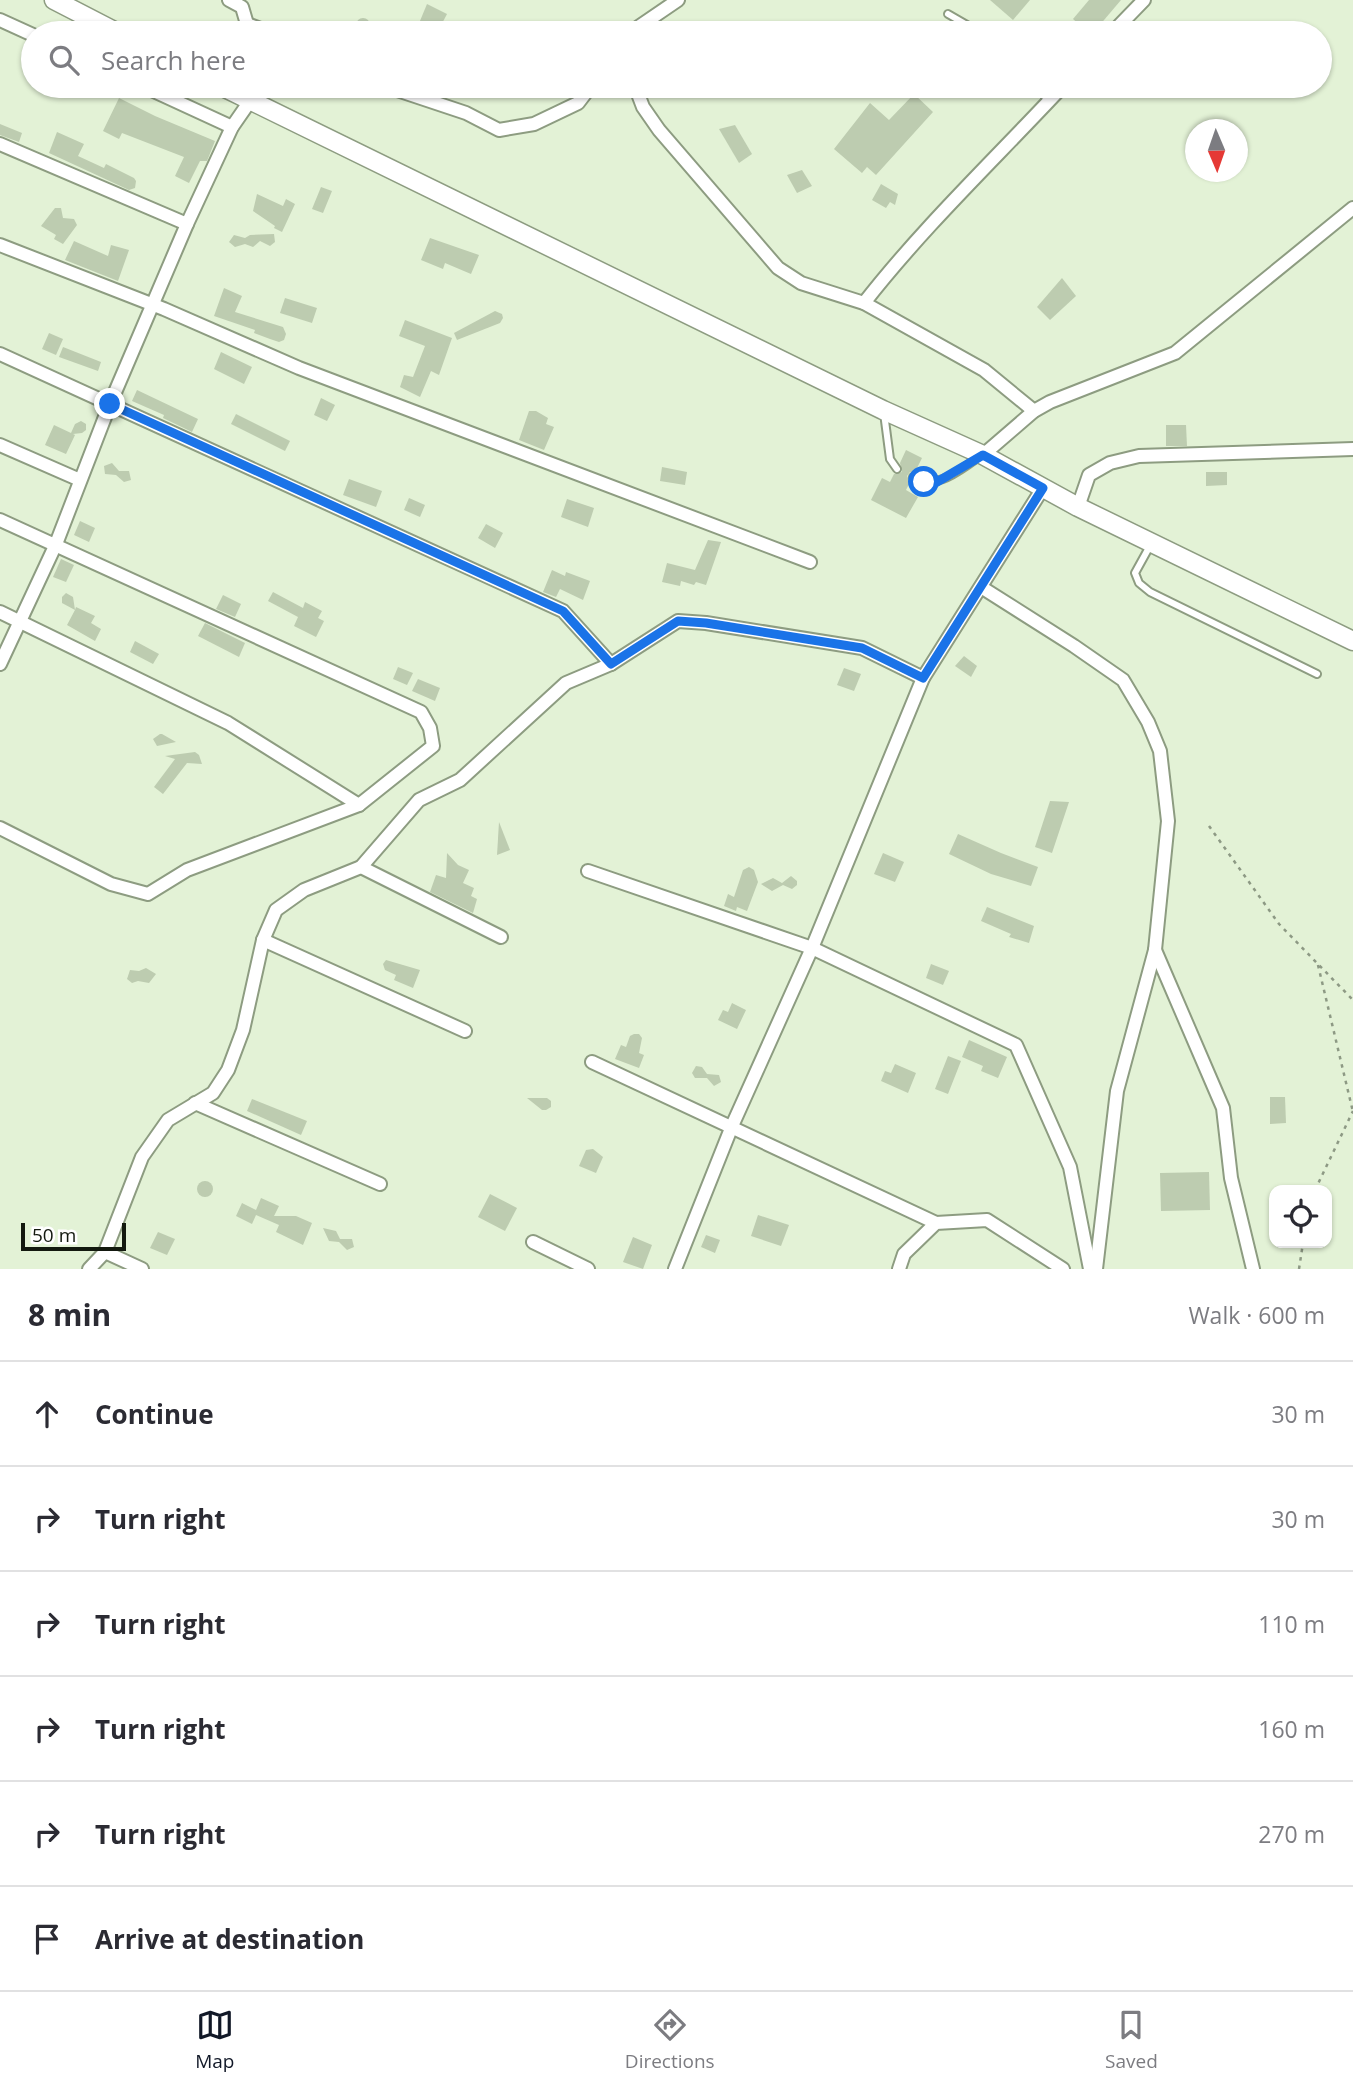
<!DOCTYPE html>
<meta charset="utf-8">
<style>
body{margin:0;font-family:"Open Sans",sans-serif;background:#f7f7f7;color:#2b2b33}
.controls{position:absolute;right:21px;bottom:21px;display:grid;overflow:hidden;border-radius:14px;box-shadow:0 2px 5px #0004}
.controls button{width:63px;height:63px;display:grid;place-items:center;padding:0;border:0;border-bottom:2px solid #e1e1e2;background:#fff;color:#2b2b33;font:35px sans-serif}
.compass{position:absolute;left:1185px;top:119px;width:63px;height:63px;border-radius:50%;background:#fff;box-shadow:0 2px 5px #0004;rotate:178deg}
.scale{position:absolute;left:21px;bottom:18px;width:105px;box-sizing:border-box;padding-left:7px;border:4px solid #13190f;border-top:0;font-size:19px;line-height:24px;white-space:nowrap;color:#13190f;-webkit-text-stroke:5px #fff;paint-order:stroke}
.stop{position:absolute;width:21px;height:21px;margin:-16px;border:5px solid #1a73e8;border-radius:50%;background:#fff}
.stop.end{background:#1a73e8;border-color:#fff;box-shadow:0 2px 7px #0008}
.list{margin:0;padding:0;list-style:none}
h2{display:flex;justify-content:space-between;align-items:center;height:91px;margin:0;padding:0 28px;font-size:30px}
h2 small{font-size:23px;font-weight:400;color:#7c7c81}
.list li{display:grid;grid-template-columns:46px 1fr auto;gap:21px;align-items:center;box-sizing:border-box;height:105px;padding:0 28px;border-top:2px solid #e1e1e2}
.list b{display:block;font-size:26px;white-space:nowrap}
.list em{font-size:23px;font-style:normal;color:#7c7c81}
.icon{flex:none;width:38px;height:38px;fill:none;stroke:currentColor;stroke-width:2;stroke-linecap:round;stroke-linejoin:round}
.map{position:relative;flex:none;width:1353px;height:1269px;overflow:hidden}
.search{position:absolute;background:#fff;box-shadow:0 2px 5px #0004;left:21px;right:21px;top:21px;height:77px;display:flex;align-items:center;gap:18px;box-sizing:border-box;padding:0 24px;border-radius:38px;color:#7c7c81;font-size:26px}
.sheet{height:721px;background:#fff}
nav{display:flex;justify-content:space-around;align-items:center;box-sizing:border-box;height:98px;border-top:2px solid #e1e1e2;background:#fff;font-size:19px;color:#7c7c81}
nav a{display:grid;justify-items:center;gap:4px}
nav .on{color:#111827}
.map>svg:first-child{display:block}
.building{fill:#bdccb0}
.lines{fill:none;stroke-linecap:round;stroke-linejoin:round}
.lane-casing{stroke:#8d9c81;stroke-width:10}
.street-casing{stroke:#8d9c81;stroke-width:16}
.secondary-casing{stroke:#8d9c81;stroke-width:21}
.path{stroke:#8d9984;stroke-width:2.5;stroke-dasharray:3.5 5;stroke-linecap:butt}
.lane{stroke:#fff;stroke-width:6}
.street{stroke:#fff;stroke-width:12}
.secondary{stroke:#fff;stroke-width:18}
.route{stroke:#1a73e8;stroke-width:9}
</style>
<div class="map">
<svg width="1353" height="1269" viewBox="0 0 1353 1269">
<rect width="100%" height="100%" fill="#e3f2d6"/>
<g class="building">
<polygon points="990,0 1030,0 1013,20"/>
<polygon points="1089,0 1121,0 1093,33 1089,33 1073,19"/>
<polygon points="427,4 447,14 437,33 415,33"/>
<circle cx="363" cy="25" r="7"/>
<polygon points="914,94 933,112 876,175 867,167 862,173 834,149 870,103 889,120"/>
<polygon points="119,98 155,116 215,141 207,161 200,161 189,183 175,176 184,157 122,133 119,139 103,131"/>
<polygon points="0,124 22,133 19,142 0,135"/>
<polygon points="735,125 752,154 739,163 719,129"/>
<polygon points="57,132 84,144 78,156 104,168 106,164 134,178 136,181 135,188 129,190 49,153"/>
<polygon points="802,170 812,186 797,193 787,175"/>
<polygon points="881,184 898,194 895,205 890,202 886,208 872,200"/>
<polygon points="321,187 332,191 323,213 312,209"/>
<polygon points="257,194 283,206 286,199 295,204 282,232 274,228 275,226 253,211"/>
<polygon points="55,208 61,208 63,218 74,219 77,225 63,244 54,239 56,235 41,226"/>
<polygon points="274,234 275,242 270,246 260,241 253,247 245,244 235,247 229,242 234,235 245,238 250,235"/>
<polygon points="430,238 479,255 471,274 445,263 443,269 421,260"/>
<polygon points="74,241 108,256 111,245 129,250 118,281 65,260"/>
<polygon points="1062,278 1076,296 1050,320 1037,307"/>
<polygon points="224,288 242,296 235,312 283,327 286,334 284,340 279,342 270,339 254,333 255,330 214,316"/>
<polygon points="285,298 317,308 312,323 280,313"/>
<polygon points="495,311 502,314 503,318 500,323 457,340 454,333"/>
<polygon points="405,320 452,338 439,375 431,371 420,397 400,387 404,375 413,377 425,346 399,336"/>
<polygon points="49,333 63,339 56,355 42,349"/>
<polygon points="63,347 101,362 98,371 59,357"/>
<polygon points="221,352 252,367 244,384 214,369"/>
<polygon points="137,390 198,419 192,432 163,418 164,415 132,401"/>
<polygon points="321,398 335,405 327,421 314,415"/>
<polygon points="529,411 536,411 548,418 546,424 554,427 544,450 519,440"/>
<polygon points="236,414 290,441 285,451 231,424"/>
<polygon points="81,421 86,424 86,430 82,433 73,434 75,435 66,454 45,445 54,425 71,433 75,424"/>
<polygon points="1166,425 1186,425 1187,446 1166,446"/>
<polygon points="906,450 922,458 915,472 910,472 907,476 910,482 906,490 918,497 906,518 871,500 882,478 890,482 894,474 902,472 900,463"/>
<polygon points="112,463 119,471 129,471 131,480 124,482 116,475 105,474 104,466"/>
<polygon points="662,467 687,472 685,485 660,481"/>
<polygon points="1206,472 1227,472 1227,485 1206,486"/>
<polygon points="349,479 382,491 376,507 343,495"/>
<polygon points="409,498 425,505 420,517 404,510"/>
<polygon points="567,499 594,508 588,527 561,517"/>
<polygon points="80,521 95,528 89,542 74,535"/>
<polygon points="486,524 503,533 495,548 478,538"/>
<polygon points="708,540 721,542 706,585 696,582 694,585 681,581 680,586 662,582 667,563 695,570"/>
<polygon points="61,559 74,565 66,582 53,577"/>
<polygon points="552,570 565,576 566,572 590,581 583,600 560,589 556,597 543,592"/>
<polygon points="273,592 303,608 305,602 322,611 318,618 324,621 316,637 294,626 298,617 268,601"/>
<polygon points="66,593 73,597 75,610 76,607 95,616 91,623 101,629 95,641 67,625 75,610 62,603 62,597"/>
<polygon points="223,595 241,604 235,617 216,609"/>
<polygon points="205,623 245,643 239,657 198,636"/>
<polygon points="135,641 159,654 153,664 130,652"/>
<polygon points="964,656 977,666 971,677 955,666"/>
<polygon points="398,667 413,673 407,685 393,679"/>
<polygon points="844,668 861,674 854,691 837,685"/>
<polygon points="418,679 440,688 435,701 412,691"/>
<polygon points="160,734 162,734 176,742 157,746 153,739"/>
<polygon points="195,752 199,755 202,764 187,763 163,794 154,787 175,759 165,756"/>
<polygon points="1050,801 1069,802 1052,853 1035,847"/>
<polygon points="499,822 510,850 497,855"/>
<polygon points="958,834 1001,853 1038,867 1031,886 991,874 949,854"/>
<polygon points="447,853 458,865 469,870 463,883 474,888 471,896 477,899 473,913 430,892 436,875 446,878"/>
<polygon points="883,853 904,862 895,882 874,874"/>
<polygon points="749,867 754,870 758,882 747,911 737,907 736,911 724,906 728,894 734,897 743,870"/>
<polygon points="791,876 797,881 797,885 792,889 783,885 772,891 761,884 773,878 782,883"/>
<polygon points="987,907 1034,926 1029,943 1009,937 1011,934 981,921"/>
<polygon points="386,960 420,970 413,988 394,980 396,975 385,970 383,964"/>
<polygon points="931,964 949,971 943,985 926,978"/>
<polygon points="146,968 156,974 149,983 138,981 132,983 127,979 130,970 139,971"/>
<polygon points="732,1003 746,1010 737,1029 718,1020 723,1010 728,1012"/>
<polygon points="634,1034 639,1034 642,1038 639,1053 644,1055 639,1068 615,1059 621,1045 626,1047 630,1036"/>
<polygon points="969,1040 1007,1057 998,1078 981,1071 983,1066 962,1057"/>
<polygon points="948,1056 961,1061 948,1094 935,1089"/>
<polygon points="895,1064 916,1073 908,1093 881,1081 885,1071 891,1073"/>
<polygon points="696,1066 702,1067 707,1074 719,1075 721,1082 714,1086 707,1078 695,1078 692,1073"/>
<polygon points="1270,1097 1285,1097 1286,1123 1270,1124"/>
<polygon points="527,1098 547,1098 551,1101 551,1107 546,1110 542,1110"/>
<polygon points="252,1099 307,1121 301,1135 247,1111"/>
<polygon points="593,1149 603,1157 596,1173 579,1166 586,1150"/>
<polygon points="1209,1172 1210,1210 1161,1211 1160,1173"/>
<circle cx="205" cy="1189" r="8"/>
<polygon points="490,1194 517,1208 505,1231 478,1217"/>
<polygon points="261,1198 279,1206 274,1216 296,1216 312,1223 303,1245 276,1232 279,1225 256,1215 252,1224 236,1216 242,1203 256,1210"/>
<polygon points="758,1215 789,1225 781,1246 751,1236"/>
<polygon points="323,1228 336,1231 340,1239 352,1239 354,1247 347,1250 339,1242 329,1241"/>
<polygon points="158,1232 175,1239 167,1255 150,1248"/>
<polygon points="706,1235 720,1240 715,1253 701,1247"/>
<polygon points="633,1237 652,1245 643,1269 623,1262"/>
</g>
<g class="lines">
<defs>
<g id="lane">
<polyline points="948,14 981,33"/>
<polyline points="1039,86 1048,102"/>
<polyline points="884,413 890,459 897,469"/>
<path d="M913,477C940,490 958,470 981,456"/>
<polyline points="1151,544 1135,573 1139,583 1150,592 1317,674"/>
</g>
<g id="street">
<polyline points="229,0 242,7 247,24 246,33"/>
<polyline points="0,20 33,35"/>
<polyline points="247,24 271,33"/>
<polyline points="633,33 634,30 678,0"/>
<polyline points="1112,33 1144,0"/>
<polyline points="143,86 232,127"/>
<polyline points="385,86 466,113 499,130 534,124 578,103 591,86"/>
<polyline points="635,86 643,107 659,130 778,268 801,283 864,303 984,370 1034,411"/>
<polyline points="0,144 187,224"/>
<polyline points="0,245 164,309 299,368 810,562"/>
<path d="M864,303C925,225 996,158 1063,86"/>
<polyline points="0,354 563,611 611,664"/>
<polyline points="0,445 80,480"/>
<polyline points="983,455 1034,411 1050,402 1175,353 1353,208"/>
<polyline points="1078,507 1089,475 1110,463 1139,456 1353,449"/>
<polyline points="0,520 421,712 430,728 433,746 359,805 187,870 148,894 111,884 0,828"/>
<polyline points="981,587 1074,646 1123,680 1148,722 1160,751 1168,821 1155,950 1117,1091 1096,1269"/>
<polyline points="0,612 228,723 359,805"/>
<polyline points="0,664 56,544 110,404 187,224 232,127 250,101"/>
<polyline points="361,867 501,937"/>
<polyline points="588,871 812,948 1016,1045 1070,1167 1090,1269"/>
<polyline points="263,940 465,1031"/>
<polyline points="1155,950 1223,1108 1231,1178 1253,1269"/>
<polyline points="592,1062 936,1223"/>
<polyline points="195,1103 380,1184"/>
<polyline points="533,1242 588,1269"/>
<polyline points="105,1252 142,1269"/>
<polyline points="89,1269 105,1252 142,1157 168,1120 213,1093 228,1070 243,1030 263,940 276,910 304,890 361,867 419,800 460,780 566,683 611,664 678,621 706,623 862,648 923,678"/>
<polyline points="675,1269 732,1126 812,948 923,678 1043,488"/>
<polyline points="899,1269 904,1254 936,1223 987,1220 1063,1269"/>
</g>
<g id="secondary">
<polyline points="54,0 118,33"/>
<polyline points="221,86 883,410 983,455 1078,507 1353,641"/>
</g>
</defs>
<use href="#lane" class="lane-casing"/>
<use href="#street" class="street-casing"/>
<use href="#secondary" class="secondary-casing"/>
<g class="path">
<polyline points="1209,826 1279,924 1353,1000"/>
<polyline points="1318,965 1353,1112"/>
<polyline points="1315,1190 1353,1111"/>
<polyline points="1299,1269 1303,1243"/>
</g>
<use href="#lane" class="lane"/>
<use href="#street" class="street"/>
<use href="#secondary" class="secondary"/>
</g>
<g class="lines">
<polyline class="route" points="110,404 563,611 611,664 678,621 706,623 862,648 923,678 1043,488 983,455 937,482 924,482"/>
</g>
</svg>
<div class="controls">
<button><svg class="icon" aria-label="locate" viewBox="0 0 24 24"><circle cx="12" cy="12" r="6"/><path d="M12 2v4M12 18v4M2 12h4M18 12h4"/></svg></button>
</div>
<svg class="compass" viewBox="-18 -18 36 36"><path d="M0-13l5 13h-10z" fill="#e53935"/><path d="M0 13l5-13h-10z" fill="#7c7c81"/></svg>
<div class="scale">50 m</div>
<div class="stop" style="left:924px;top:482px"></div>
<div class="stop end" style="left:110px;top:404px"></div>
<div class="search"><svg class="icon" aria-label="search" viewBox="0 0 24 24"><circle cx="10" cy="10" r="6"/><path d="M15 15l6 6"/></svg>Search here</div>
</div>
<section class="sheet">
<h2>8 min<small>Walk · 600 m</small></h2>
<ul class="list">
<li><svg class="icon" aria-label="ahead" viewBox="0 0 24 24"><path d="M12 20V5M6 11l6-6 6 6"/></svg><div><b>Continue</b></div><em>30 m</em></li>
<li><svg class="icon" aria-label="right" viewBox="0 0 24 24"><path d="M7 20v-9h11M14 6l5 5-5 5"/></svg><div><b>Turn right</b></div><em>30 m</em></li>
<li><svg class="icon" aria-label="right" viewBox="0 0 24 24"><path d="M7 20v-9h11M14 6l5 5-5 5"/></svg><div><b>Turn right</b></div><em>110 m</em></li>
<li><svg class="icon" aria-label="right" viewBox="0 0 24 24"><path d="M7 20v-9h11M14 6l5 5-5 5"/></svg><div><b>Turn right</b></div><em>160 m</em></li>
<li><svg class="icon" aria-label="right" viewBox="0 0 24 24"><path d="M7 20v-9h11M14 6l5 5-5 5"/></svg><div><b>Turn right</b></div><em>270 m</em></li>
<li><svg class="icon" aria-label="arrive" viewBox="0 0 24 24"><path d="M6 21V4h12l-3 4 3 4H6"/></svg><div><b>Arrive at destination</b></div></li>
</ul>
</section>
<nav>
<a class="on"><svg class="icon" aria-label="map" viewBox="0 0 24 24"><path d="M3 6l6-2 6 2 6-2v14l-6 2-6-2-6 2zM9 4v14M15 6v14"/></svg>Map</a>
<a><svg class="icon" aria-label="directions" viewBox="0 0 24 24"><path d="M12 3l9 9-9 9-9-9zM9 14v-3h6M13 9l2 2-2 2"/></svg>Directions</a>
<a><svg class="icon" aria-label="saved" viewBox="0 0 24 24"><path d="M7 4h10v16l-5-4-5 4z"/></svg>Saved</a>
</nav>
